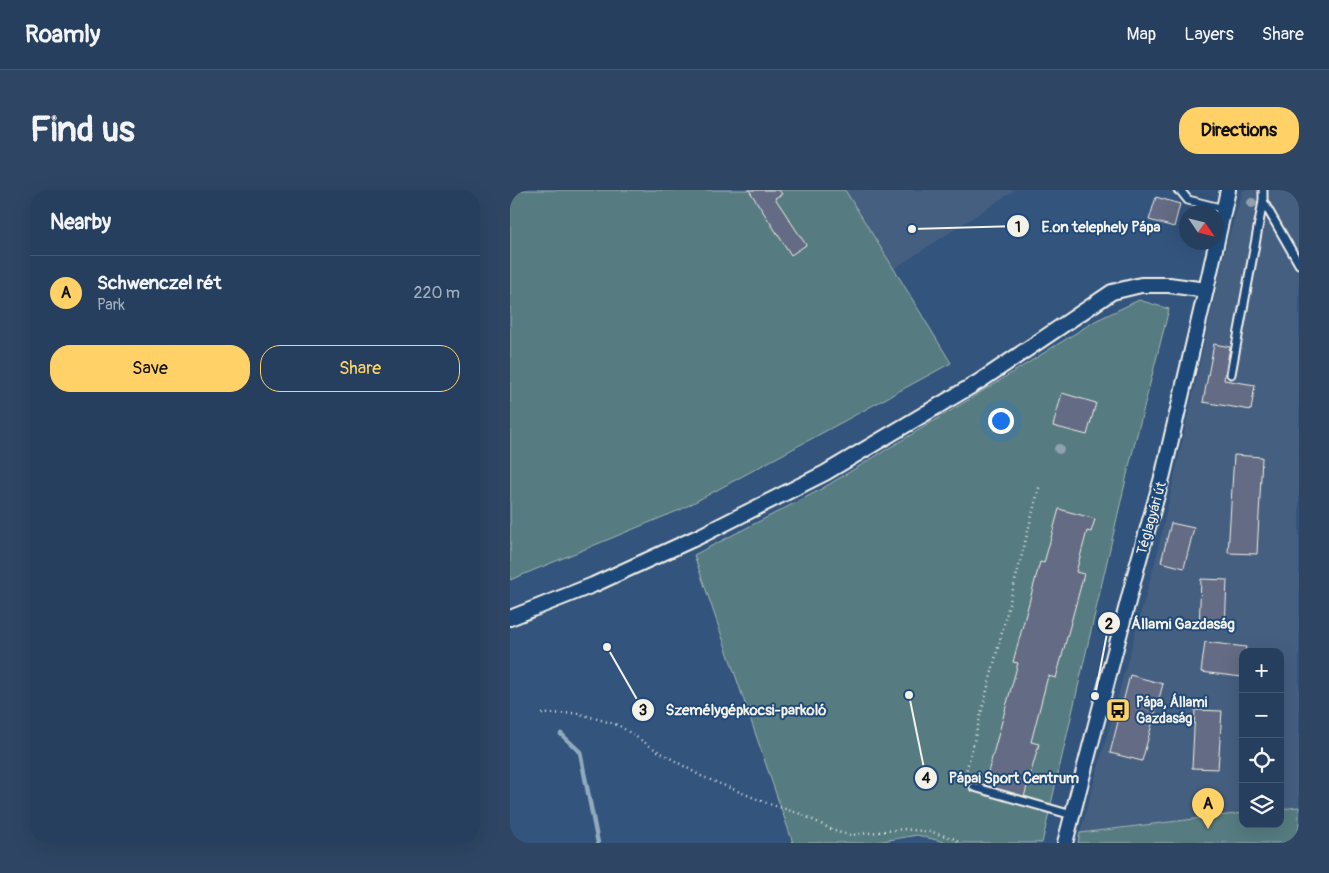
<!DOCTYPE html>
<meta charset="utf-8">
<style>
body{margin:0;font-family:Pangolin,sans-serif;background:#2e4664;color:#f1f3f6}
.controls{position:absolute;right:15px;bottom:15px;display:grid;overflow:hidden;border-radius:10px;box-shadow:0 5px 20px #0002}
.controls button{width:45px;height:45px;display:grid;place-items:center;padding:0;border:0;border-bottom:1px solid #425873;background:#263f5e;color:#f1f3f6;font:25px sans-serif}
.compass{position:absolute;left:669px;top:15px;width:45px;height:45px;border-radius:50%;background:#263f5e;box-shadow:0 5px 20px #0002;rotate:125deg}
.you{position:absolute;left:490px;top:230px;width:18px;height:18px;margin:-12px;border:4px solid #fff;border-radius:50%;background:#1a73e8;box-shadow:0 0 0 8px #1a73e833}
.badge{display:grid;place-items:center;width:32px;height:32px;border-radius:50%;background:#ffd166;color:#111;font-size:16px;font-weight:700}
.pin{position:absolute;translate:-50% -41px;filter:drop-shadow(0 1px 2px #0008)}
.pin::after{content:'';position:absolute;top:26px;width:18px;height:15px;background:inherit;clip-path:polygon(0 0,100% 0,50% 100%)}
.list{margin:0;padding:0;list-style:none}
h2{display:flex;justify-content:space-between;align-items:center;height:65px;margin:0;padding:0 20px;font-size:21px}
h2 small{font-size:16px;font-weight:400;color:#a4afbc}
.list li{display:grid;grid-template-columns:32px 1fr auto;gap:15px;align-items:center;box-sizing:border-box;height:75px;padding:0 20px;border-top:1px solid #425873}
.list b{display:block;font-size:19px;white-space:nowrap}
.list p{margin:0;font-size:16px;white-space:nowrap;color:#a4afbc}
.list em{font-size:16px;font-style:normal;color:#a4afbc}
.actions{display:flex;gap:10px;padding:15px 20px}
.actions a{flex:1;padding:11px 0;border:1px solid #ffd166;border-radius:20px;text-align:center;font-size:18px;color:#ffd166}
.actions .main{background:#ffd166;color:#111}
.icon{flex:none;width:28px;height:28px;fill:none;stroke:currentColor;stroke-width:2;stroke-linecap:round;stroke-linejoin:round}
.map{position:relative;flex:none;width:789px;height:653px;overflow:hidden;border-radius:20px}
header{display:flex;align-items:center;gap:30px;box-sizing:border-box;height:70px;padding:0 25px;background:#263f5e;border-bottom:1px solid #425873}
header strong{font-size:24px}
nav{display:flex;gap:28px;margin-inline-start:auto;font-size:18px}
.intro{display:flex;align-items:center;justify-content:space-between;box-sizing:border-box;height:120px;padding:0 30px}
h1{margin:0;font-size:35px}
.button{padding:12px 22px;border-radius:20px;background:#ffd166;color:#111;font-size:18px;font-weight:700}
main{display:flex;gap:30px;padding:0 30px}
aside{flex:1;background:#263f5e;border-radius:20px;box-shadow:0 5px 20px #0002}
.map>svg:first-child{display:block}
.built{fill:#455e81}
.green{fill:#567b81;stroke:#a5b6b4}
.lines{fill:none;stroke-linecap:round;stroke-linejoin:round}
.stream{stroke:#92aac0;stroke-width:4.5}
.building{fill:#636c84;stroke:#f4f1e8}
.lane-casing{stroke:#f4f1e8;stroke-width:11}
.street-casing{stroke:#f4f1e8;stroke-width:18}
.path{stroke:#f4f1e8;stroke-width:2.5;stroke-dasharray:1 4;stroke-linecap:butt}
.lane{stroke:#1f4a7a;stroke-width:7}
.street{stroke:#1f4a7a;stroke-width:14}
.tree{fill:#90a0b0}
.labels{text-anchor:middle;stroke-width:4;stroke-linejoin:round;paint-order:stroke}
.street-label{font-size:14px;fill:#f4f1e8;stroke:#1f4a7a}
.poi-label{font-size:14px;font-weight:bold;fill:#f4f1e8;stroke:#1f4a7a;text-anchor:start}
.leader{fill:none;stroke:#f4f1e8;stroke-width:2}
.callout-dot{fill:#f4f1e8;stroke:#1f4a7a;stroke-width:2}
.mark-label{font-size:15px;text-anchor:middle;font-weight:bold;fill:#111}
.callout-label{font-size:15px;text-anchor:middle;font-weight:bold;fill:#f4f1e8;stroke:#1f4a7a;stroke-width:4;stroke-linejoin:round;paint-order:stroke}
</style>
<header>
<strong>Roamly</strong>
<nav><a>Map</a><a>Layers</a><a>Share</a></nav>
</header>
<div class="intro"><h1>Find us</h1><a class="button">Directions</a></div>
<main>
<aside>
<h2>Nearby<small></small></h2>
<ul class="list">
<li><span class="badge">A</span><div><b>Schwenczel rét</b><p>Park</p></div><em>220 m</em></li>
</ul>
<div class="actions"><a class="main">Save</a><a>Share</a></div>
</aside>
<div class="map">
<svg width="789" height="653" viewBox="0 0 789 653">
<rect width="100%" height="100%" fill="#33547d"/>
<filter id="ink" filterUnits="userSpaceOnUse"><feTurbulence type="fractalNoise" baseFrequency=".02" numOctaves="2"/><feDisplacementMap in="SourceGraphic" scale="10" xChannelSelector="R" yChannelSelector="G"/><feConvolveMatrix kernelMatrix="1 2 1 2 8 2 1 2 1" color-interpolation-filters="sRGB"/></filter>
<g filter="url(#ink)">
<g class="built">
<polygon points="335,0 505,0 384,79"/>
<polygon points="733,0 789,0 789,617 770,619 770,462 733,462 733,623 570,643 646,368 717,52"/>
</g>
<g class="green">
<polygon points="0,0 335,0 384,79 441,173 172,319 0,390"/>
<polygon points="629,110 659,119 619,276 532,653 435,653 434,652 407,645 362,653 283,653 184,365 308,301 460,209 585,131"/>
<polygon points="789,617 789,653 568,653 570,643 733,623 733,634 770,634 770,619"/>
</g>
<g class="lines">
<polyline class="stream" points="51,544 70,562 88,653"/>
</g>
<g class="building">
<polygon points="239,0 269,0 272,4 265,8 296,55 281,65"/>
<polygon points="646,7 670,14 664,37 639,30"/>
<polygon points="704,154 720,157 714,190 745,195 741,220 693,212"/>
<polygon points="552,203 586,213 577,245 543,236"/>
<polygon points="724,265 752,267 747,364 718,363"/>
<polygon points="549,319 585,329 581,342 577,341 566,382 574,384 546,488 538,486 521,552 529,554 514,607 474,597 508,473 503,472 530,372 534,373"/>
<polygon points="661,333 684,338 674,378 651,372"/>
<polygon points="691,389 717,390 715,439 689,438"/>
<polygon points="695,452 736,457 735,462 733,462 732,487 691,482"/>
<polygon points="620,485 653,494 632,571 600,563"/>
<polygon points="685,520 712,521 708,579 682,578"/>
</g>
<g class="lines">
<defs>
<g id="lane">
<polyline points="668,0 670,0 678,10 714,19"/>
<polyline points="753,11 789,74"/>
<polyline points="721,184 753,11 753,0"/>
<polyline points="464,597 562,625"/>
</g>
<g id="street">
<polyline points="0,428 83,395 190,346 315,283 470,191 602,102 631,95 659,95 696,100"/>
<polyline points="555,653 628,373 653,284 696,100 718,0"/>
</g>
</defs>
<use href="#lane" class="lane-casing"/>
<use href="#street" class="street-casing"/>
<g class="path">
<polyline points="32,524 67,523 108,535 146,560 191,586 259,614 291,624 327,642 342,645 393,639 422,642 445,649 449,653"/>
<polyline points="453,594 530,294"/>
</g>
<use href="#lane" class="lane"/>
<use href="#street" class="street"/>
</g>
<g class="tree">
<circle cx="742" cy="13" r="5"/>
<circle cx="549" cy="259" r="5"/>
</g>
</g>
<defs>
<symbol id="bus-square" viewBox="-11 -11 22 22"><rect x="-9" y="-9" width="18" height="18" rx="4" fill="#ffd166" stroke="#1f4a7a"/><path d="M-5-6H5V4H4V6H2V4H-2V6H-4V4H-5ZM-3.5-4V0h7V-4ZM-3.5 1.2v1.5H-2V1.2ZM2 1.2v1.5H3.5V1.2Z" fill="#111"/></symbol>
</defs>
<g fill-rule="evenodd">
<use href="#bus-square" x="594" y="506" width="28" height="28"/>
</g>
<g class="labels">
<g class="street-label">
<text transform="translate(641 328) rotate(-74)" y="5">Téglagyári út</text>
</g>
<g class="poi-label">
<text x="626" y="517">Pápa, Állami<tspan x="626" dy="16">Gazdaság</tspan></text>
</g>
</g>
<path class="leader" d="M402 39L508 36M585 506L599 433M97 457L133 520M399 505L416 588"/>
<g class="callout-dot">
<circle cx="402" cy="39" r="5"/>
<circle cx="585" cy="506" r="5"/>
<circle cx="97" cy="457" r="5"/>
<circle cx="399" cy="505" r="5"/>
<circle cx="508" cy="36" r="12"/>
<circle cx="599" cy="433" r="12"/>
<circle cx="133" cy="520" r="12"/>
<circle cx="416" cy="588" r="12"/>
</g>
<g class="mark-label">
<text x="508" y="42">1</text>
<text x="599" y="439">2</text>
<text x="133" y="525">3</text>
<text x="416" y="593">4</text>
</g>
<g class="callout-label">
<text x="591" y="42">E.on telephely Pápa</text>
<text x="673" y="439">Állami Gazdaság</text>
<text x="236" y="525">Személygépkocsi-parkoló</text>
<text x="504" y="593">Pápai Sport Centrum</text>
</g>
</svg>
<div class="controls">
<button>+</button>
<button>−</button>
<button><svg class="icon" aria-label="locate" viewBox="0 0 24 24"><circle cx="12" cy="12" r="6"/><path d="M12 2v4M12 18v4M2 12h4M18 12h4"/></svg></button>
<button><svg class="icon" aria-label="layers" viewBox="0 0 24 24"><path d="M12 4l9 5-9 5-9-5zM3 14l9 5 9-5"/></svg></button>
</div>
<svg class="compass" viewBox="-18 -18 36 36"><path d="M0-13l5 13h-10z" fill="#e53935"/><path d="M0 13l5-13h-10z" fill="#a4afbc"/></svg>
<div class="you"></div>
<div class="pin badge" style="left:698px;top:639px">A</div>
</div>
</main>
